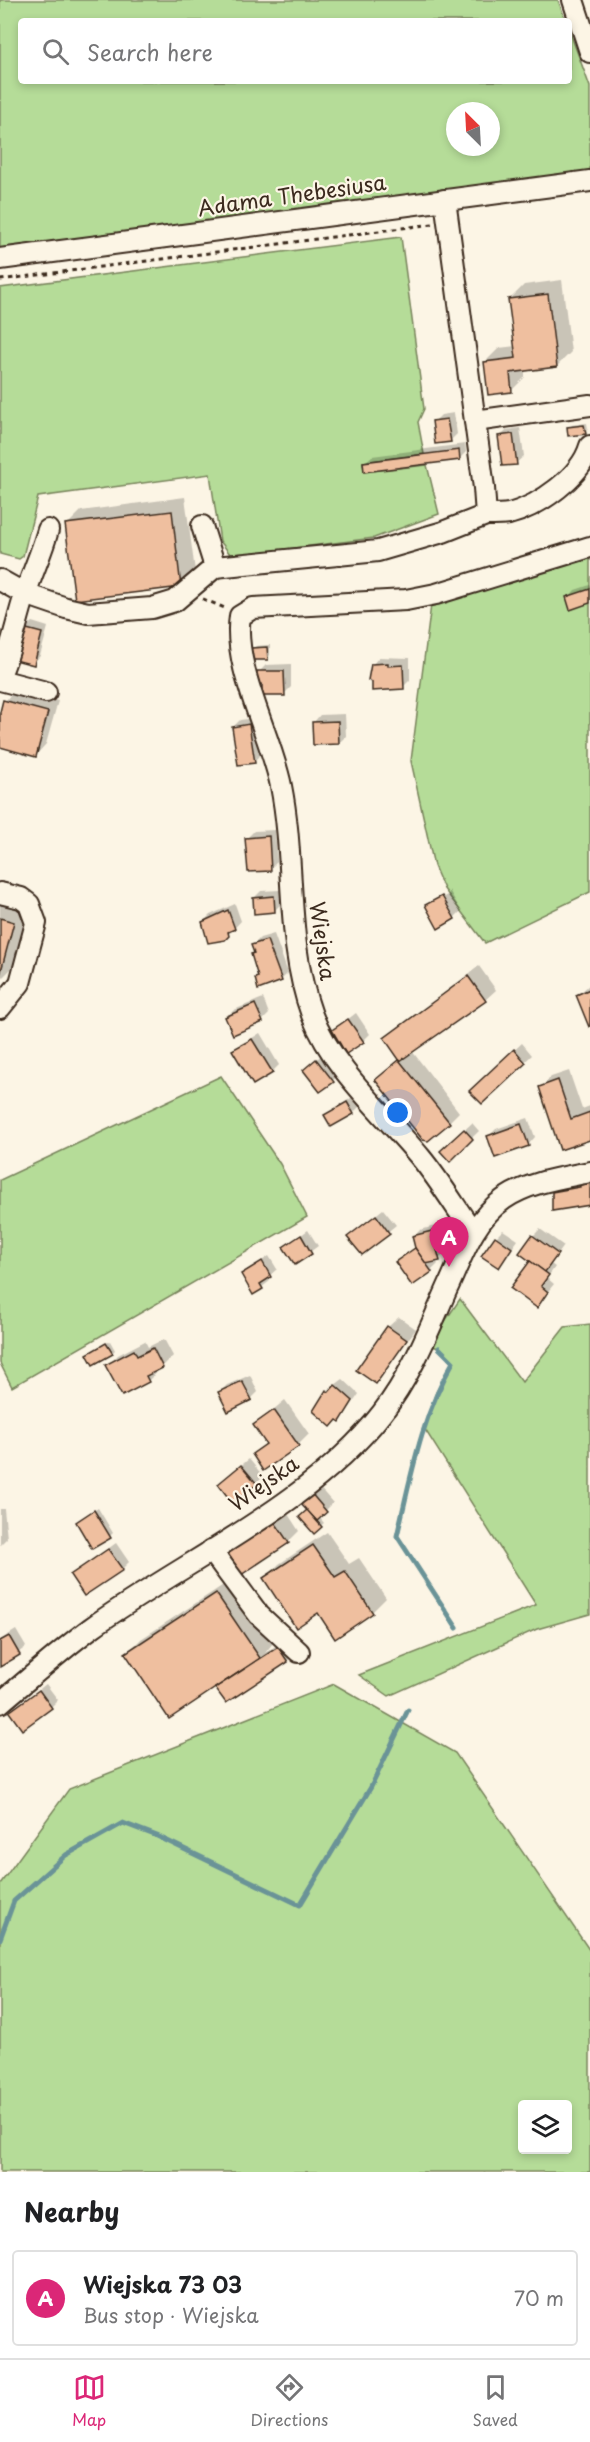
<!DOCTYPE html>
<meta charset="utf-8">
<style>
body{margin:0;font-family:"Playpen Sans",sans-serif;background:#f6f6f6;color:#202124}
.controls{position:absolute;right:18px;bottom:18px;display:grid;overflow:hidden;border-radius:6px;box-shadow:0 3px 9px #0003}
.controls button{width:54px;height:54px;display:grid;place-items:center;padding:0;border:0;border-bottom:2px solid #e0e0e0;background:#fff;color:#202124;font:30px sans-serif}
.compass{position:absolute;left:446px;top:102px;width:54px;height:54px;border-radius:50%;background:#fff;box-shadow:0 3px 9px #0003;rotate:336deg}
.you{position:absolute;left:398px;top:1113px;width:21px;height:21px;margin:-15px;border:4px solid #fff;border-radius:50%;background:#1a73e8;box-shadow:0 0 0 9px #1a73e833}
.badge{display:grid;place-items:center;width:39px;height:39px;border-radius:50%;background:#db2777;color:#fff;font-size:20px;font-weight:700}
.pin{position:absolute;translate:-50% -50px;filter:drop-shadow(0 2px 3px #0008)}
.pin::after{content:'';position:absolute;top:32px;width:21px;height:18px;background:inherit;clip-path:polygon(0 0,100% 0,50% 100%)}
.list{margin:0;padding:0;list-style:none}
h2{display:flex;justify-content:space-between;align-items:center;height:78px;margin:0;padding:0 24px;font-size:26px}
h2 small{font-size:20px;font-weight:400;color:#757577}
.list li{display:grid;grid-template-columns:39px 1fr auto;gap:18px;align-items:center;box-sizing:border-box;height:96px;margin:0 12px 12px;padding:0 12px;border:2px solid #e0e0e0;border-radius:6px}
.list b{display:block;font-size:22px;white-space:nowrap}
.list p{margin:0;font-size:20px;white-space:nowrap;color:#757577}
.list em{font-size:20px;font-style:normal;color:#757577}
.icon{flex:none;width:33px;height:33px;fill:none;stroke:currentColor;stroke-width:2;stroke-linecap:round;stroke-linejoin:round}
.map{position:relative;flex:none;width:590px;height:2172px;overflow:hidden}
.search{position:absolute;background:#fff;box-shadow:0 3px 9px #0003;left:18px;right:18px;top:18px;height:66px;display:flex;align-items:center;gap:15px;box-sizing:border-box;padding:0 21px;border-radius:6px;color:#757577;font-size:22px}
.sheet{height:186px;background:#fff}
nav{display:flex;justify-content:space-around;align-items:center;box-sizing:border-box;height:84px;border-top:2px solid #e0e0e0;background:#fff;font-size:16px;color:#757577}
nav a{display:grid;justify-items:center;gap:3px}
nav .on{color:#db2777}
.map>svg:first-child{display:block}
.green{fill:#b5dc98;stroke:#78835b;stroke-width:1.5;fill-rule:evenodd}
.shadow{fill:#0003}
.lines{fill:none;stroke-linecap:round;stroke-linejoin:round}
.stream{stroke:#6a9397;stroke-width:5}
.building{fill:#efbf9f;stroke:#3b2a1e;stroke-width:1.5}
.minor-casing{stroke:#3b2a1e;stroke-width:24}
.path{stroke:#3b2a1e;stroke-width:3;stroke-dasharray:4.5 4.5;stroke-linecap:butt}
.minor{stroke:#fcf5e5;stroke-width:20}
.labels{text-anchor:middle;stroke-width:4.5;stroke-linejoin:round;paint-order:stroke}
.street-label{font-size:21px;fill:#3b2a1e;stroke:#fcf5e5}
</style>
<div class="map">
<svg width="590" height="2172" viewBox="0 0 590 2172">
<rect width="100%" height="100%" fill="#fcf5e5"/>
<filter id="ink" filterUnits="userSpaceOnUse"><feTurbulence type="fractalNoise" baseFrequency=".0167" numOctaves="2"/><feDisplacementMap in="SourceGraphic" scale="12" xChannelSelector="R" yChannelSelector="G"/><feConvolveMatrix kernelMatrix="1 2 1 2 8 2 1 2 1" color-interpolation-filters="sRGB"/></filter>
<g filter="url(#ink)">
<g class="green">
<path d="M0,0H558L566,21H21V81H569V30L590,87V173L0,248ZM455,111H491V147H455Z"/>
<polygon points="401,237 424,409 418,422 424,454 363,462 364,472 427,465 439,514 374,538 238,555 230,554 220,541 210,474 38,497 23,556 19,559 0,554 0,288"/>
<polygon points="590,556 590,892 485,943 444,889 434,866 411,761 431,605"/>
<polygon points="221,1076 280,1164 307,1217 12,1387 0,1363 0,1180"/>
<polygon points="460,1299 522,1382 565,1327 590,1324 590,1614 537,1629 389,1696 359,1675 536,1605 424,1428 436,1392 453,1362 439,1348 432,1346 439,1330"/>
<path d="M334,1684L455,1753L590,1951V2172H0V1884L69,1789ZM522,2104H568V2150H522Z"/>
</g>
<g class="shadow">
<polygon points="562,280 571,352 557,366 525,370 525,377 511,391 485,362 499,348 516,346 510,299 524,285"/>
<polygon points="454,413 457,434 450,441 434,422 441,415"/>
<polygon points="587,423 588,429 585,432 569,428 572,425"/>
<polygon points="520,428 524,456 516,463 500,437 507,430"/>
<polygon points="465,444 466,452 459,459 364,463 372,456"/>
<polygon points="185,497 195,571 181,585 67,525 81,511"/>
<polygon points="590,585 590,602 568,598 575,590"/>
<polygon points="32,622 48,627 40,656 33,663 24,629"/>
<polygon points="270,645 270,655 267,658 252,649 256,646"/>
<polygon points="379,657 410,658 410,680 403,687 373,681 372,665"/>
<polygon points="291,664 291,687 284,694 263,682 259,672 266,665"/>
<polygon points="15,690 58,701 46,744 36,755 0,745 0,717 5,701"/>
<polygon points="345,714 346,736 339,743 313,723 320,715"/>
<polygon points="255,718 261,754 254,761 233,727 240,720"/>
<polygon points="275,830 277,862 270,869 247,838 254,831"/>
<polygon points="280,890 281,904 274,911 254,898 261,891"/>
<polygon points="449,890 461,911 454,918 427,906 433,900 433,903 449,894"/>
<polygon points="0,893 33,902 17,963 0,980"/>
<polygon points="235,904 241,921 225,938 203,922 210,915"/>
<polygon points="274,934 288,973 281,980 257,978 260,975 253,945 260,938"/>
<polygon points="479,966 496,990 485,1000 412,1051 459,1112 449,1122 377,1080 400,1059 386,1038"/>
<polygon points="590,984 590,1025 578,995"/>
<polygon points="263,998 269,1014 262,1021 227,1017 234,1010"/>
<polygon points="356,1013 370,1034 363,1041 334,1030"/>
<polygon points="260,1033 279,1065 272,1072 234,1050"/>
<polygon points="522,1043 532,1055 482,1102 471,1091"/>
<polygon points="324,1053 340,1074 321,1090 312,1063"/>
<polygon points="569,1071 582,1109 590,1106 590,1139 561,1148 541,1087 551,1077"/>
<polygon points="354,1096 360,1106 353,1113 326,1115"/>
<polygon points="528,1118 535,1137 528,1145 489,1136 496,1129"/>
<polygon points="472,1123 479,1131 450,1159 442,1151"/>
<polygon points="590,1176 590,1203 553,1193 560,1185"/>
<polygon points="383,1209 396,1225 362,1253 349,1237"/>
<polygon points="439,1225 446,1253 436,1261 438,1264 431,1271 396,1262 416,1247 413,1237 420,1230"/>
<polygon points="540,1229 564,1246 551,1264 555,1267 547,1278 554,1284 536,1306 532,1260 533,1236"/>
<polygon points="308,1230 318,1246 295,1263 285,1247"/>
<polygon points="503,1230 518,1240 499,1266 496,1237"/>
<polygon points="269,1256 277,1269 268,1277 270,1281 254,1293 243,1274"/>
<polygon points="399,1317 416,1329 376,1382 388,1327"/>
<polygon points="164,1339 173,1356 148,1381 122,1394 107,1366 118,1355 145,1341 148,1347"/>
<polygon points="110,1341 115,1350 112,1353 88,1354"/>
<polygon points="250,1375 258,1392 251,1399 220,1392 227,1385"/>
<polygon points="343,1379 359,1394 346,1413 340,1420 315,1410 327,1391"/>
<polygon points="285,1400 309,1434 298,1445 254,1454 267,1442 255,1425"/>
<polygon points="249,1459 263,1476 256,1483 227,1477"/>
<polygon points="318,1486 333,1503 319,1517 324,1523 314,1531 309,1510 301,1502"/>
<polygon points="98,1508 113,1533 110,1536 78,1522"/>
<polygon points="0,1509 4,1509 7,1538 0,1545"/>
<polygon points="286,1511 299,1531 288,1542 242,1573 229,1552"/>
<polygon points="327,1532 349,1564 359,1558 386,1598 372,1612 319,1611 265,1578 279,1564"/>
<polygon points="116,1543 129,1562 122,1569 72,1575"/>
<polygon points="231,1580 273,1643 265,1653 289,1637 298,1650 287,1661 217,1688 127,1653 141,1639"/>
<polygon points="16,1630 26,1647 0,1666 0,1640"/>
<polygon points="46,1684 58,1700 51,1707 11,1712"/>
</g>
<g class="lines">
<g class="stream">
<path d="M439,1348L453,1362C422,1415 411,1476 397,1536L457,1628"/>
<polyline points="0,1939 14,1901 66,1855 123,1823 157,1836 300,1905 371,1787 408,1710"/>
</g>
</g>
<g class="building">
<polygon points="548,294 557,367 510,373 512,392 488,395 484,362 516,358 508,299"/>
<polygon points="447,419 451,442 435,444 432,421"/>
<polygon points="584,425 586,434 568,436 567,427"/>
<polygon points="513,434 517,465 502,466 498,436"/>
<polygon points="459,450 460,460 364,472 363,462"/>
<polygon points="172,511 181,587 75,600 65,524"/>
<polygon points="590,589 590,603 570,610 566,597"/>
<polygon points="23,628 42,633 34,665 15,660"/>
<polygon points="267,647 268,660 251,660 251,648"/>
<polygon points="388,663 388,666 403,665 404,689 372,691 372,682 368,680 371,664"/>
<polygon points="257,671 284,671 285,696 262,696 262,684 257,684 256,680"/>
<polygon points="3,700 48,712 36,757 0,747 0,712"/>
<polygon points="338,721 339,744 313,745 312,722"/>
<polygon points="249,724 255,763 238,765 232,727"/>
<polygon points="269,836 271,871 248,872 245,838"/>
<polygon points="274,896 275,912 254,914 253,898"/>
<polygon points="442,896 455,919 438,929 425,905"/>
<polygon points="228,910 235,929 228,932 229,936 225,940 208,943 202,922"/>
<polygon points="0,918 14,922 0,975"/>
<polygon points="267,940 282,981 258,990 255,978 258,977 251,954 254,953 251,945"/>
<polygon points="468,976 486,1001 400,1061 384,1038"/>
<polygon points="590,989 590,1026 589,1027 576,995"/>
<polygon points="255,1004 263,1022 233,1035 225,1017"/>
<polygon points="348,1019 364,1042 346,1054 332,1030"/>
<polygon points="252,1039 273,1073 253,1085 232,1050"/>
<polygon points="514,1049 526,1063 482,1104 469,1091"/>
<polygon points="316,1059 334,1082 320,1092 303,1070"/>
<polygon points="399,1060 450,1123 428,1141 423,1140 375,1080"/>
<polygon points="558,1080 571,1119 590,1112 590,1140 560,1150 539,1087"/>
<polygon points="347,1102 354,1114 331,1127 324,1115"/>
<polygon points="521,1124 529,1146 495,1158 487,1136"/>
<polygon points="464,1129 473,1139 450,1162 440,1151"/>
<polygon points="590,1182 590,1205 552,1211 552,1192 580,1187 579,1183"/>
<polygon points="376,1215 390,1234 362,1255 347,1237"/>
<polygon points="432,1231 440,1261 426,1264 415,1248 412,1236"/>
<polygon points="301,1235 312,1254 295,1265 283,1247"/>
<polygon points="532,1235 558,1254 545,1272 519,1253"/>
<polygon points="495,1236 512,1248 499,1268 481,1256"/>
<polygon points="415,1248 432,1272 412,1286 395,1262"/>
<polygon points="262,1261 271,1277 260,1284 263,1289 253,1295 241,1274"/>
<polygon points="530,1261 549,1275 541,1286 548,1292 537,1308 510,1288"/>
<polygon points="387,1326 407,1340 376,1384 356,1370"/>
<polygon points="106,1343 113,1354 93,1365 87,1354"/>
<polygon points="153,1348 163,1368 146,1376 149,1382 122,1396 105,1365 134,1350 137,1356"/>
<polygon points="242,1381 252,1400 228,1412 218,1392"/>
<polygon points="335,1385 353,1401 340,1422 337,1420 331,1427 313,1411 326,1390 329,1392"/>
<polygon points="274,1410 299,1446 263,1471 252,1454 266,1444 253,1425"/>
<polygon points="241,1465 257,1484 233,1504 218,1484"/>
<polygon points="310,1492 327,1512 317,1521 299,1502"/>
<polygon points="94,1510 111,1538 92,1549 76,1522"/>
<polygon points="307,1510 322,1527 314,1534 299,1517"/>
<polygon points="274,1521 289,1543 241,1575 227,1552"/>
<polygon points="313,1545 335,1577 345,1571 373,1613 335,1639 318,1613 296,1628 263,1578"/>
<polygon points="108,1549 123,1570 84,1596 70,1575"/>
<polygon points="216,1593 260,1658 169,1719 125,1653"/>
<polygon points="9,1636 20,1655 0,1667 0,1641"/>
<polygon points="278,1647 288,1662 226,1703 215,1688"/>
<polygon points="39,1690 52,1708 22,1730 9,1712"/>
</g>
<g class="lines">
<defs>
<g id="minor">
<polyline points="573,0 590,52"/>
<polyline points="0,259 590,181"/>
<polyline points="475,421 590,405"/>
<path d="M486,515C493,515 502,515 509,514C539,506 581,477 590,446"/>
<polyline points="202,526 215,567"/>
<polyline points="0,580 25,594 66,608 88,613 152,608 175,601 215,567 378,551 443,532 486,515 484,488 445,200"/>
<path d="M0,675C12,649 16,622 25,595C32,573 42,552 48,530"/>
<polyline points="0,680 46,692"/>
<polyline points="0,893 21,898 29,904 36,923 20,983 0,1008"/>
<path d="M473,1232C456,1208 440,1181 421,1158C384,1113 333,1070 312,1015C285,941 296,861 281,786C271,735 232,667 240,616L253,608L406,600L436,594L590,547"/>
<polyline points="211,1550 259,1615 299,1652"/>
<path d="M0,1703C30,1678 60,1651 91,1628C184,1561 311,1505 382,1413C411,1376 428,1332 447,1289C462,1257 473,1220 504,1199C529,1182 561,1178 590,1172"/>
</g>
</defs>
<use href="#minor" class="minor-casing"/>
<g class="path">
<polyline points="0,280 433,224"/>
<polyline points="203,599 225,608"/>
</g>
<use href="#minor" class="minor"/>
</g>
</g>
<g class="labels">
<g class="street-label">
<text transform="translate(292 196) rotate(-8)" y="7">Adama Thebesiusa</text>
<text transform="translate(322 941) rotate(82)" y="7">Wiejska</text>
<text transform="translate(264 1484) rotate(-35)" y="7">Wiejska</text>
</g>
</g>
</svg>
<div class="controls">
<button><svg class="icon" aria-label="layers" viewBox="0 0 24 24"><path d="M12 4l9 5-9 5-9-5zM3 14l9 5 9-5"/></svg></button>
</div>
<svg class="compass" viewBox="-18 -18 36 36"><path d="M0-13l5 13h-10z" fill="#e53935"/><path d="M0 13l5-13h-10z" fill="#757577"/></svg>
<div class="you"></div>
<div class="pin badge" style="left:449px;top:1267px">A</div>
<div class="search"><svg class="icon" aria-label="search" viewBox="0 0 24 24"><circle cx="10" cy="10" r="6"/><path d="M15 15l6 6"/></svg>Search here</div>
</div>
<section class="sheet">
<h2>Nearby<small></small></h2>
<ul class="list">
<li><span class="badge">A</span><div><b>Wiejska 73 03</b><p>Bus stop · Wiejska</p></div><em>70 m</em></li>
</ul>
</section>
<nav>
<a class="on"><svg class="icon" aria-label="map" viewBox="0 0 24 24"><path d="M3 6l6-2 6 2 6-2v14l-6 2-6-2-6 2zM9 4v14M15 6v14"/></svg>Map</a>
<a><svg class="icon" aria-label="directions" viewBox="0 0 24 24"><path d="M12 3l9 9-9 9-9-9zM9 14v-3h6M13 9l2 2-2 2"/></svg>Directions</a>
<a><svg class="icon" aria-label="saved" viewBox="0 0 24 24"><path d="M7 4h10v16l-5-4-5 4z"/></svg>Saved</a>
</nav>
